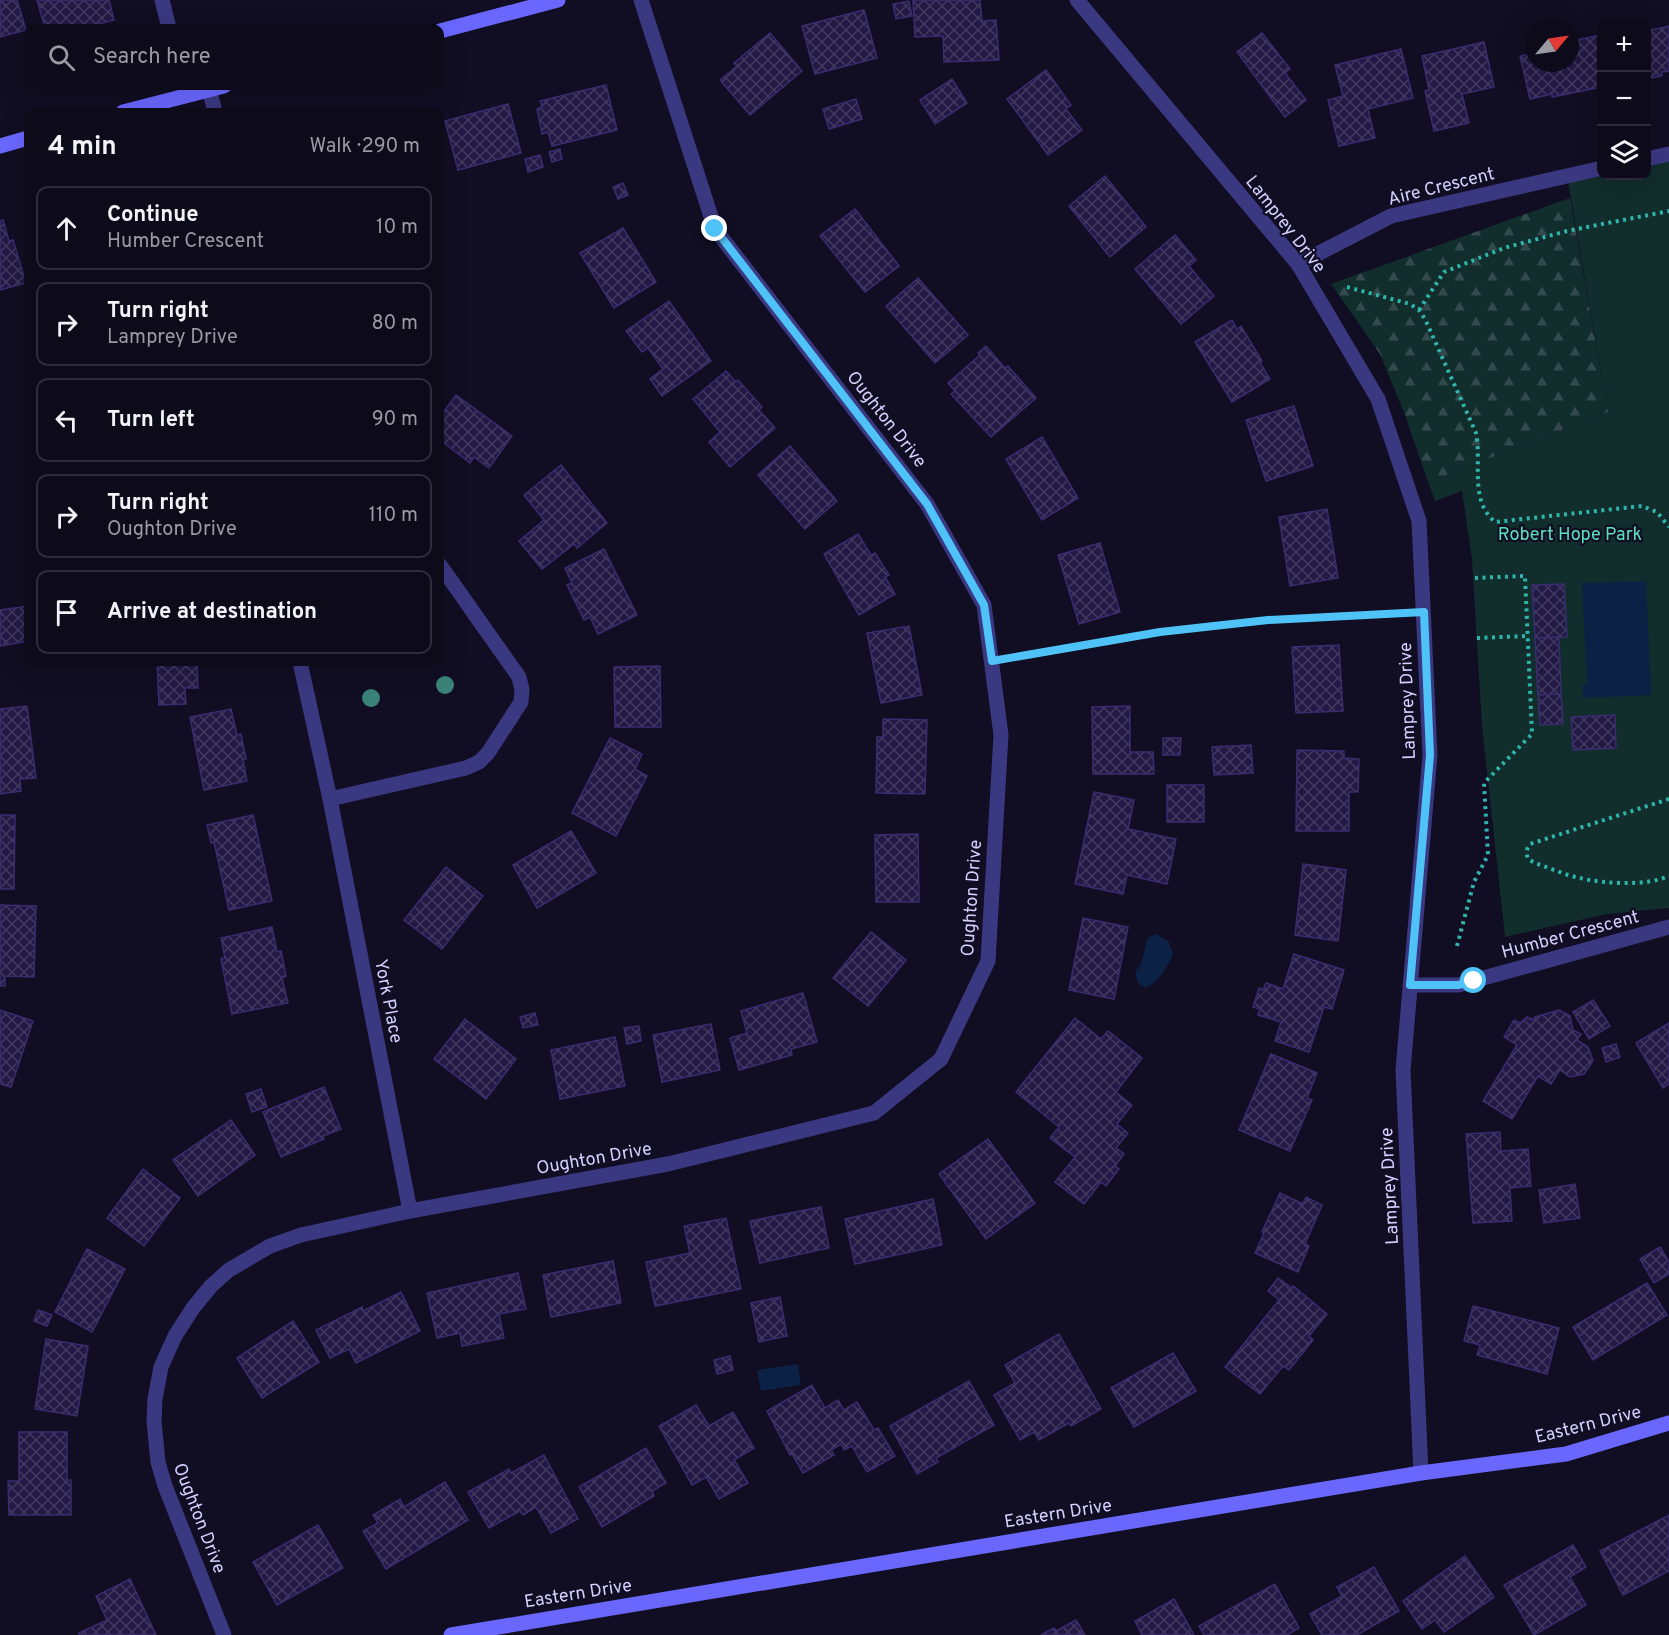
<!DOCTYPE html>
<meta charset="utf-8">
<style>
body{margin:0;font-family:Overpass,sans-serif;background:#161323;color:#f1f3f6}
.controls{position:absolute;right:18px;top:18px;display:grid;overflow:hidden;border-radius:12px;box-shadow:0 6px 24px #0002}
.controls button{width:54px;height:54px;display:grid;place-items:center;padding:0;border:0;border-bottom:2px solid #2d2b39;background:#0d0a1a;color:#f1f3f6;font:30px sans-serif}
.compass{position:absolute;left:1525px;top:18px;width:54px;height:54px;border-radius:50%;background:#0d0a1a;box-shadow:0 6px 24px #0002;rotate:61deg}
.stop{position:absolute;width:18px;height:18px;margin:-14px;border:4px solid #4fc3f7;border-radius:50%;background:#fff}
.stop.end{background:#4fc3f7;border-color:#fff;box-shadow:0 2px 6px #0008}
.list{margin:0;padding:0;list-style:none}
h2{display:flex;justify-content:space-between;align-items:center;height:78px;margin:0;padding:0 24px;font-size:26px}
h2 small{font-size:20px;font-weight:400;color:#9a9aa2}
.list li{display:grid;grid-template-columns:39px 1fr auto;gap:18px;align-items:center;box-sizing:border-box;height:84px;margin:0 12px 12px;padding:0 12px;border:2px solid #2d2b39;border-radius:12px}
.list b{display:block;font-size:22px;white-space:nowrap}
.list p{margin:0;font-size:20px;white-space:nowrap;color:#9a9aa2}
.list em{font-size:20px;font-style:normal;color:#9a9aa2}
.icon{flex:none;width:33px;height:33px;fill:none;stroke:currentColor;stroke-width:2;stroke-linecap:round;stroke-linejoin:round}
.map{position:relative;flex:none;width:1669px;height:1635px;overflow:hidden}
.search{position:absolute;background:#0d0a1a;box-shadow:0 6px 24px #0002;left:24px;top:24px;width:420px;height:66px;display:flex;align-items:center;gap:15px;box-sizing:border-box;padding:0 21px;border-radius:12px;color:#9a9aa2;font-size:22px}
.panel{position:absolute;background:#0d0a1a;box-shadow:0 6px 24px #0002;left:24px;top:108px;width:420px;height:558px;border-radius:12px}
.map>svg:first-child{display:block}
.green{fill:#112d2c}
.forest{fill:url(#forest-firs)}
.water{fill:#0b2145}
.building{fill:url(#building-cross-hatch);stroke:#392c70;stroke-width:1.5}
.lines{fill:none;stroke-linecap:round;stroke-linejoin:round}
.path{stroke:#2eb5ac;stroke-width:4;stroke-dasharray:3 4.5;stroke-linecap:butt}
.lane{stroke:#3b3882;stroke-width:15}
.street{stroke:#3b3882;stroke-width:15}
.secondary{stroke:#6a67ff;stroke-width:15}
.tree{fill:#3a8278}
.route{stroke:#4fc3f7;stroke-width:8}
.labels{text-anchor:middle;stroke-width:4.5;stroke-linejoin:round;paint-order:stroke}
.street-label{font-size:18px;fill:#d5d0ff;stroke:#110e23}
.park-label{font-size:18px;fill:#5be0be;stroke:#110e23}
</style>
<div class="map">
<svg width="1669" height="1635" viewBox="0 0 1669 1635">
<defs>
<pattern id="forest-firs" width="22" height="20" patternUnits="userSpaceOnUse" patternTransform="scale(1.5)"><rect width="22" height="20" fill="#112d2c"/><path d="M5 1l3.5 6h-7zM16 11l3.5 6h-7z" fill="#334a4c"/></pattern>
<pattern id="building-cross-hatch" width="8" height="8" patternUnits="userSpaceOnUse" patternTransform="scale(1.5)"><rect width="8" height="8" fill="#221a44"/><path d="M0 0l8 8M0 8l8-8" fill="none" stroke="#413a60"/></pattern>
</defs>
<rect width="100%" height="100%" fill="#110e23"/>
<polygon class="green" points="1669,161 1669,908 1607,914 1505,937 1482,726 1472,559 1462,491 1435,501 1428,482 1608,412 1567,176 1646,176 1647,164"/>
<polygon class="forest" points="1570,198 1608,412 1428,482 1405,415 1380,354 1331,284"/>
<g class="water">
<polygon points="1646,581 1651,695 1583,698 1583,685 1587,684 1582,583"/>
<path d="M1156,934L1169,942L1173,954C1167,968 1159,981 1146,988L1138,983L1135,972C1146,960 1142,952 1148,938Z"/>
<polygon points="798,1364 801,1385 761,1391 757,1370"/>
</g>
<g class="building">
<polygon points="0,0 17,0 26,30 0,37"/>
<polygon points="37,0 109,0 114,20 83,28 45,28"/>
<polygon points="913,0 980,0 982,21 996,20 999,60 944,62 943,36 915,37"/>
<polygon points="909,1 912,16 896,19 893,4"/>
<polygon points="864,10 877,58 815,74 802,26"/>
<polygon points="1669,26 1669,71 1662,72 1662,76 1646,79 1646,31"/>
<polygon points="770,33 802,71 750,115 720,80 737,66 734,63"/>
<polygon points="1262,33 1290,69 1285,73 1306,100 1285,117 1237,52"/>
<polygon points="1602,35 1602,87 1552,97 1552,94 1530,99 1520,56 1534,53 1534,63 1570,63 1570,41"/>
<polygon points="1484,42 1494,87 1462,94 1469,123 1434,131 1425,91 1429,90 1422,56"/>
<polygon points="1401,49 1413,98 1368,109 1375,138 1339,146 1328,100 1343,96 1335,65"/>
<polygon points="1046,70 1071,105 1066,109 1082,130 1048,155 1007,99"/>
<polygon points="952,79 967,103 935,124 920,100"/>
<polygon points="606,85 617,130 552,146 548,132 542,134 537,109 542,107 540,101"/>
<polygon points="856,99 862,119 829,129 823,109"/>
<polygon points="508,104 521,153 458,170 445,121"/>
<polygon points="560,149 562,159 552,162 549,152"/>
<polygon points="540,155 543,167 528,172 525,159"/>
<polygon points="1105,176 1146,227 1110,257 1069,206"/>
<polygon points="623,183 628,195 618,199 613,187"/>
<polygon points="855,209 899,266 865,292 820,236"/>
<polygon points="3,220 9,241 13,240 26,283 0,290 0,221"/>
<polygon points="623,228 656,282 614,308 580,253"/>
<polygon points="1175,235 1196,260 1189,266 1214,296 1181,324 1135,269"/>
<polygon points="918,278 968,335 935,363 886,306"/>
<polygon points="669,301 711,361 662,396 650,379 663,369 648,348 642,352 626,331"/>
<polygon points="1232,320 1237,329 1241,326 1262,361 1260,363 1270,379 1232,402 1195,342"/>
<polygon points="986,346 1005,368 1008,366 1036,398 991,437 951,394 955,391 948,383 980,355 978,353"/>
<polygon points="726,371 736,382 738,380 762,407 759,410 775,428 730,467 709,442 720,432 693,399"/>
<polygon points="456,395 512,436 489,468 474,457 470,463 440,440 440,417"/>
<polygon points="1294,406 1313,466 1266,481 1246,420"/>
<polygon points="1042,437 1078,498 1042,520 1006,459"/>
<polygon points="790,446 837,501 805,529 758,475"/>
<polygon points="561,465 607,523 577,548 574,544 542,569 519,541 544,520 524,495"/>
<polygon points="1327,509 1338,578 1290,586 1279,517"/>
<polygon points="858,534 871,555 875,553 889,575 885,577 895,594 859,615 824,554"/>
<polygon points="1100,543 1120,612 1079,624 1058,555"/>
<polygon points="604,549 637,615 598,634 590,617 584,620 567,585 572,583 565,568"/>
<polygon points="1564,584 1567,637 1535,638 1532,585"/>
<polygon points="28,606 28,641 0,646 0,610"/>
<polygon points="909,626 922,695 881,703 867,633"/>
<polygon points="1559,637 1561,694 1538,695 1535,638"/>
<polygon points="1339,645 1343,711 1296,713 1292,647"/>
<polygon points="157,662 197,662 198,688 185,688 186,704 159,705"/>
<polygon points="660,666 661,727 615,727 614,667"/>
<polygon points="1561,694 1563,724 1540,725 1538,695"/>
<polygon points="27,706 36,778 20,779 21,791 0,794 0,709"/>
<polygon points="1130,706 1130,752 1153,752 1154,774 1093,774 1092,707"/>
<polygon points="231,709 237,735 241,734 246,759 243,760 247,781 204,790 190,717"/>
<polygon points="1615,715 1616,748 1573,750 1571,717"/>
<polygon points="883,719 927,720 925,794 876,793 877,737 883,737"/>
<polygon points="610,738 642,754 635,769 647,776 616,836 572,813"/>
<polygon points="1163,738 1181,738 1180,755 1163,755"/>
<polygon points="1251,745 1253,773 1214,775 1212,747"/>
<polygon points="1297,750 1344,751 1344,758 1359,759 1358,792 1349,792 1349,831 1296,831"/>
<rect x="1167" y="785" width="37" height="37"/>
<polygon points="1094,792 1134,800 1128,829 1176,839 1167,884 1127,875 1123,894 1075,884"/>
<polygon points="0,815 15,815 14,889 0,889"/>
<polygon points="253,815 272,901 229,910 214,842 211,843 207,825"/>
<polygon points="571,831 596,873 537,908 513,865"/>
<polygon points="918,834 919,902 876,902 875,835"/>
<polygon points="1303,864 1346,870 1338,941 1295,935"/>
<polygon points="446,867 483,896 442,949 404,920"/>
<polygon points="0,905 36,906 34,977 5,976 5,986 0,986"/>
<polygon points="1083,918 1128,927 1114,999 1069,990"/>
<polygon points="272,927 277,952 281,951 286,976 282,978 288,1003 232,1014 221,959 225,958 221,938"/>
<polygon points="871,932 906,960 868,1006 833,978"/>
<polygon points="1294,954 1344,970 1332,1009 1324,1007 1309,1052 1275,1041 1281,1022 1258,1015 1260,1009 1253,1007 1259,988 1263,990 1266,983 1283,989"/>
<polygon points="803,993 817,1042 791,1049 792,1055 739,1070 730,1038 747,1033 741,1011"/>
<polygon points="1593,1000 1610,1026 1589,1039 1573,1012"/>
<polygon points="0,1010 33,1021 11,1087 0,1084"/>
<polygon points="1559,1010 1570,1016 1573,1030 1581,1034 1577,1040 1588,1047 1593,1061 1584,1074 1570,1077 1560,1070 1551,1084 1538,1076 1512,1119 1483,1101 1517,1045 1504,1037 1514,1020 1520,1023 1527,1017 1533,1020 1535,1017"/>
<polygon points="535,1013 538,1025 523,1028 520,1017"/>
<polygon points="1075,1018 1101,1039 1108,1031 1142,1058 1116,1092 1132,1105 1117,1124 1128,1133 1116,1148 1124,1154 1115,1166 1119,1169 1106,1186 1101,1182 1084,1204 1055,1182 1075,1157 1050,1138 1059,1127 1016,1092"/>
<polygon points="465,1019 516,1059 486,1099 434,1059"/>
<polygon points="1669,1023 1669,1084 1663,1088 1636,1043"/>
<polygon points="711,1024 720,1070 662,1082 653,1035"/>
<polygon points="639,1026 641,1041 627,1044 624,1028"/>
<polygon points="615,1037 625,1086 560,1099 551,1050"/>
<polygon points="1616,1044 1620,1057 1606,1062 1602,1048"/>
<polygon points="1271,1054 1317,1073 1307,1098 1312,1100 1290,1151 1239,1130"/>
<polygon points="324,1087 341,1129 323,1136 324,1139 281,1157 263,1112"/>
<polygon points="261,1089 267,1107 252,1112 246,1094"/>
<polygon points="231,1120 255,1155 198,1196 173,1160"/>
<polygon points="1500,1132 1501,1151 1528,1149 1531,1186 1510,1188 1512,1221 1473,1223 1466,1134"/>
<polygon points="988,1139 1035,1203 986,1239 939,1174"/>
<polygon points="143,1169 180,1198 144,1246 107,1218"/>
<polygon points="1575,1184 1580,1218 1544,1223 1539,1190"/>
<polygon points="1280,1193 1303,1204 1306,1197 1322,1205 1305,1244 1309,1246 1298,1272 1255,1253 1264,1233 1262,1232"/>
<polygon points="933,1199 942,1245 855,1264 845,1219"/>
<polygon points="821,1207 829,1248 760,1263 750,1221"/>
<polygon points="726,1218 741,1289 655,1306 646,1262 690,1253 684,1226"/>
<polygon points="1660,1247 1669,1262 1669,1274 1654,1283 1640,1259"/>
<polygon points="87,1249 125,1269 92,1332 55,1312"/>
<polygon points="613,1261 621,1303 551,1317 543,1275"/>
<polygon points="518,1273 526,1309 499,1314 504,1338 462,1346 460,1333 437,1338 427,1293"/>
<polygon points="1278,1278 1292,1288 1293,1286 1327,1314 1309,1336 1313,1340 1289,1370 1283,1366 1260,1394 1225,1367 1279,1300 1268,1291"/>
<polygon points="1647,1283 1667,1315 1593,1360 1573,1327"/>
<polygon points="401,1292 420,1331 356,1363 349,1349 330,1358 316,1330 362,1307 363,1311"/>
<polygon points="780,1297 787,1336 759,1342 751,1303"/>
<polygon points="1473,1306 1559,1328 1547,1374 1477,1355 1480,1345 1464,1341"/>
<polygon points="38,1310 52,1315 47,1326 34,1321"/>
<polygon points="293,1321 319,1362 262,1398 237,1358"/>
<polygon points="1059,1334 1101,1409 1071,1426 1069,1423 1039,1440 1034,1432 1020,1440 994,1395 1015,1383 1005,1365"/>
<polygon points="46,1339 88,1346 77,1416 35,1409"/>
<polygon points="1173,1353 1196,1391 1134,1427 1111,1388"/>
<polygon points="730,1356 733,1370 717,1374 714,1360"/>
<polygon points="969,1381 994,1425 936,1458 938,1462 917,1474 890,1426"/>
<polygon points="812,1385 825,1408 838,1400 844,1410 857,1402 874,1430 878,1428 895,1456 867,1472 852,1446 844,1450 841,1444 831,1450 834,1455 803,1473 792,1454 790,1455 767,1411"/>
<polygon points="696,1405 709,1426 733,1412 754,1448 734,1460 748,1483 719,1499 706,1477 692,1485 659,1426"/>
<polygon points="19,1432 67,1432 67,1480 71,1480 71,1515 9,1515 8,1481 19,1481"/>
<polygon points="646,1448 666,1483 652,1491 654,1496 602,1527 579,1487"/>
<polygon points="544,1455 578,1519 551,1533 536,1507 523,1515 520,1511 489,1528 468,1492 509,1469 511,1473"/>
<polygon points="445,1482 468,1520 386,1569 363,1531 378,1523 373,1515 400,1499 404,1507"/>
<polygon points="1669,1515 1669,1571 1623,1595 1600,1551"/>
<polygon points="318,1525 343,1568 277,1605 253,1562"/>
<polygon points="1573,1545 1586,1567 1570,1577 1586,1605 1534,1635 1504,1585"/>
<polygon points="1465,1556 1494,1597 1444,1632 1435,1620 1422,1629 1403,1601"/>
<polygon points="1374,1567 1399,1611 1357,1635 1322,1635 1310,1614 1342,1596 1337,1587"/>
<polygon points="130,1579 156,1635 79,1635 79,1633 107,1620 96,1596"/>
<polygon points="1275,1584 1299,1628 1287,1635 1204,1635 1199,1626"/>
<polygon points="1174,1599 1194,1635 1142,1635 1135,1621"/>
<polygon points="1076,1620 1085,1635 1041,1635 1054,1628 1056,1631"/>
</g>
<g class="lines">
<g class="path">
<path d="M1347,287L1410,304L1419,310L1425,319L1476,433C1482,463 1469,500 1495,522L1642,506L1657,512L1669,527"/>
<polyline points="1419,310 1444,272 1504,248 1567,231 1669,211"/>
<polyline points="1477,638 1527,636"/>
<polyline points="1014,658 1160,632 1268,620 1402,613"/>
<path d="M1669,799L1530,844C1526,850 1526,853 1528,859L1535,863C1550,868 1565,875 1580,878C1603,884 1648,886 1669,876"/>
<polyline points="1457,946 1474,882 1488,855 1484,783 1532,734 1525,576 1473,578"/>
</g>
<polyline class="lane" points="209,89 215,112"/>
<g class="street">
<polyline points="162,0 169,28"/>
<polyline points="1077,0 1298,264 1378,399 1419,521 1430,755 1403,1070 1421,1473"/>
<polyline points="1646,159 1669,154"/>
<polyline points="1298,264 1391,216 1602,168"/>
<polyline points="300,662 330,799 410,1211"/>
<polyline points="330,799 466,768 479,762 488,753 521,702 522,690 519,677 440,565"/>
<polyline points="1410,985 1458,985 1669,927"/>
<polyline points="224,1635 165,1486 158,1462 154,1422 155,1399 161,1367 175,1336 193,1308 211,1286 229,1270 270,1246 301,1235 410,1211 668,1164 874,1113 941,1059 988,961 1001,735 984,605 927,504 715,229 641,0"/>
</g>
<g class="secondary">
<polyline points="440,31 558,0"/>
<polyline points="123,112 224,86"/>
<polyline points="0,146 28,138"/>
<polyline points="451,1635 1421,1473 1566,1454 1669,1423"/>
</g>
</g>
<g class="tree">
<circle cx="445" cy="685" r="9"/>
<circle cx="371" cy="698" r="9"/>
</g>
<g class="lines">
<polyline class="route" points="715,229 927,504 984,605 992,661 1160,632 1268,620 1424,612 1430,755 1410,985 1458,985 1474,981"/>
</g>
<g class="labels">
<g class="street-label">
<text transform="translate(1441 186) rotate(-14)" y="6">Aire Crescent</text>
<text transform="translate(1286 224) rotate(52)" y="6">Lamprey Drive</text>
<text transform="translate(887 419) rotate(52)" y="6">Oughton Drive</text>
<text transform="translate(1407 701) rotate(-92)" y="6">Lamprey Drive</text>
<text transform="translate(971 898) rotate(-86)" y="6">Oughton Drive</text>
<text transform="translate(1570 934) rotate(-15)" y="6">Humber Crescent</text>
<text transform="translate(389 1001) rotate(79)" y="6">York Place</text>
<text transform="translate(594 1158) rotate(-10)" y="6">Oughton Drive</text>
<text transform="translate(1389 1186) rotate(-93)" y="6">Lamprey Drive</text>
<text transform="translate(1588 1424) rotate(-14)" y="6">Eastern Drive</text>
<text transform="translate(1058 1513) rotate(-9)" y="6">Eastern Drive</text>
<text transform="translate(200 1518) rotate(69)" y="6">Oughton Drive</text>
<text transform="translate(578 1593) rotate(-9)" y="6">Eastern Drive</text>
</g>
<g class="park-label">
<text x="1570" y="540">Robert Hope Park</text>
</g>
</g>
</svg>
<div class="controls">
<button>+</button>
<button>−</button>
<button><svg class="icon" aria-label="layers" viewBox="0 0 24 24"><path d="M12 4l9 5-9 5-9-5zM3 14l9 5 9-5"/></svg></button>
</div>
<svg class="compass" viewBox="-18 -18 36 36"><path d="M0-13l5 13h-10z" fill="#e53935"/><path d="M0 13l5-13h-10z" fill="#9a9aa2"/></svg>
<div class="stop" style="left:1474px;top:981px"></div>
<div class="stop end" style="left:715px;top:229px"></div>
<div class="search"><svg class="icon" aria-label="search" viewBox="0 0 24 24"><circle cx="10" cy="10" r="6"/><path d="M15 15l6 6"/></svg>Search here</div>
<section class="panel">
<h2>4 min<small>Walk · 290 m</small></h2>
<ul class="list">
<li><svg class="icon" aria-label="ahead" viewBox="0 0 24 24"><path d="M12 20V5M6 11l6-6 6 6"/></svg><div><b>Continue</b><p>Humber Crescent</p></div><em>10 m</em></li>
<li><svg class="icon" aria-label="right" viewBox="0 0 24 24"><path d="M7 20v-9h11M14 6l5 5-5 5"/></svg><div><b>Turn right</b><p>Lamprey Drive</p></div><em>80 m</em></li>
<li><svg class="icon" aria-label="left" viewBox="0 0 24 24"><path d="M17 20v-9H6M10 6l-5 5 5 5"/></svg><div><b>Turn left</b></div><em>90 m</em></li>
<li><svg class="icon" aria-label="right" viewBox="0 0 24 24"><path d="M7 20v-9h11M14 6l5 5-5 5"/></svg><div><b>Turn right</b><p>Oughton Drive</p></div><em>110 m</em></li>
<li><svg class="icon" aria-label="arrive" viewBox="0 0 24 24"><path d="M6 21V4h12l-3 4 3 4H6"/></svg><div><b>Arrive at destination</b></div></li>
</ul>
</section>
</div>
